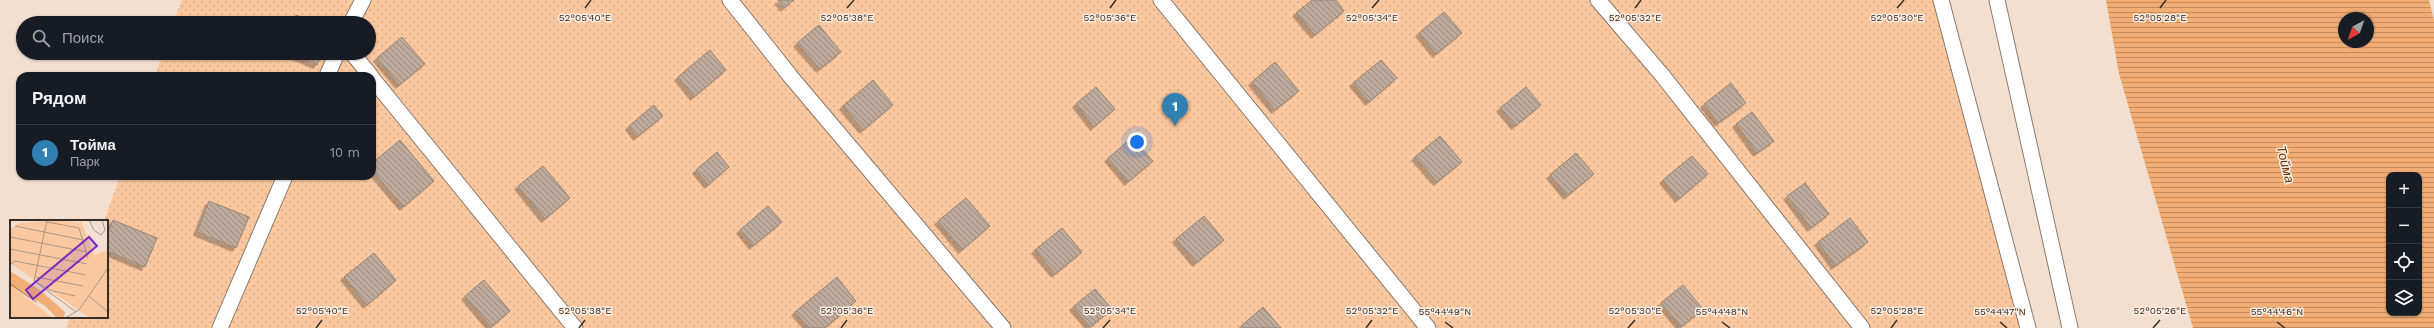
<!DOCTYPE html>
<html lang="ru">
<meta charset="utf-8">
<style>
body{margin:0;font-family:"Work Sans",sans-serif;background:#242831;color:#f1f3f6}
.controls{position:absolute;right:12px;bottom:12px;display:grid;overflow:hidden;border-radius:8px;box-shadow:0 1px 3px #0004}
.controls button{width:36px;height:36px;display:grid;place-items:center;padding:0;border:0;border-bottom:1px solid #363941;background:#171b24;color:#f1f3f6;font:20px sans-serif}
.compass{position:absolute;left:2338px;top:12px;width:36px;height:36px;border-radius:50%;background:#171b24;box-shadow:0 1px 3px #0004;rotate:220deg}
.you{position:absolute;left:1137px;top:142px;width:14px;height:14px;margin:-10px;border:3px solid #fff;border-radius:50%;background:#1a73e8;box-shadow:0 0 0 6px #1a73e833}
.badge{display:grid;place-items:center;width:26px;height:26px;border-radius:50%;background:#3180b2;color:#fff;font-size:13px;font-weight:700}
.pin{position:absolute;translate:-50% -33px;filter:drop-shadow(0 1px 2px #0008)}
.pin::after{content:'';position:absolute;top:21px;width:14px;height:12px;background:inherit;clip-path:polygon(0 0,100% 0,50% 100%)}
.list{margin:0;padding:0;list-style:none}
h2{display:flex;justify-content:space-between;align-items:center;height:52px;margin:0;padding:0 16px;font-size:17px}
h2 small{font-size:13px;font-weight:400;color:#9ea1a6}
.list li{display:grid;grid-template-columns:26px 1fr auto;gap:12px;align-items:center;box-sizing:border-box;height:56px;padding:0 16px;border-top:1px solid #363941}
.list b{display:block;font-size:15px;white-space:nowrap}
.list p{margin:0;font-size:13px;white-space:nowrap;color:#9ea1a6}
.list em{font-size:13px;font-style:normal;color:#9ea1a6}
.icon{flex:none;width:22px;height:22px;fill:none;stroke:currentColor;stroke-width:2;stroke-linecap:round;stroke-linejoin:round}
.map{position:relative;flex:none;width:2434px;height:328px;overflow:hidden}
.search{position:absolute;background:#171b24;box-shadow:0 1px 3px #0004;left:16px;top:16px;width:360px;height:44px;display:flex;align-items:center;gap:10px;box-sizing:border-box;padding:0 14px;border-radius:22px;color:#9ea1a6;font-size:15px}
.panel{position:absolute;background:#171b24;box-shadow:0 1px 3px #0004;left:16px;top:72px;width:360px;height:108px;border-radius:12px}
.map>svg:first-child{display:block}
.garden{fill:url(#garden-dots)}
.water{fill:url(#water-rules);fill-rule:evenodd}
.building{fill:url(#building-back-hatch);stroke:#988678;filter:url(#shadow)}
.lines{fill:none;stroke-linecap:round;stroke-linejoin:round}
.lane-casing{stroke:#89786a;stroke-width:17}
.lane{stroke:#fff;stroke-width:15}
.ticks{fill:none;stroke:#352d27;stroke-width:1.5}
.labels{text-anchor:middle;stroke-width:3;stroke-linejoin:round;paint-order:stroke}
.water-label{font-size:13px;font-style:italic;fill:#623609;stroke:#fdede1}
.inset-road{fill:none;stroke:#a7988c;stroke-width:1}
.view{fill:#7b2cbf;fill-opacity:0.15;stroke:#7b2cbf;stroke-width:2}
.inset-edge{fill:none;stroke:#352d27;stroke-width:2}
.ticks-label{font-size:10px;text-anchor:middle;fill:#352d27;stroke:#fdede1;stroke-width:3;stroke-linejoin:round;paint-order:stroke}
</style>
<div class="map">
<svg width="2434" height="328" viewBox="0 0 2434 328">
<defs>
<pattern id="garden-dots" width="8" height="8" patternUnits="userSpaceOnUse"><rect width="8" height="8" fill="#fac79f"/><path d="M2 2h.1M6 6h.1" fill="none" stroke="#d7ab89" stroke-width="1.8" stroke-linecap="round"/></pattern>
<pattern id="water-rules" width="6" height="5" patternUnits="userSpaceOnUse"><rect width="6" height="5" fill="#f1ad74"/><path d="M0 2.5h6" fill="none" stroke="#c48d5f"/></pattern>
<pattern id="building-back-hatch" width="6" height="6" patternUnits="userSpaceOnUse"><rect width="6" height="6" fill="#bdaa9b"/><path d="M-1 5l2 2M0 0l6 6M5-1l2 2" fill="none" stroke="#9a8b7e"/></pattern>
<filter id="shadow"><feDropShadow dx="-3.5" dy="3.5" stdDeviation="0" flood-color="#0004"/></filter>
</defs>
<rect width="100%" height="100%" fill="#f3dfd0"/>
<polygon class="garden" points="182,0 1943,0 2032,328 66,328 70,317 107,317 107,221 104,221 120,176 372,176 372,76 155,76 163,53 369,53 369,23 173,23"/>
<path class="water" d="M2106,0H2429L2434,20V328H2193L2119,74ZM2344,18H2368V42H2344ZM2389,175H2419V313H2389Z"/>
<g class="building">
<polygon points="778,0 794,0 784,8"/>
<polygon points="1312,0 1336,0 1344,11 1315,35 1296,13"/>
<polygon points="1444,12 1462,33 1436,54 1419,33"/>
<polygon points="296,15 316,23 293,23"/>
<polygon points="819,25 841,52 820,69 797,43"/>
<polygon points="402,37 425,64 399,85 377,58"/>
<polygon points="710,50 726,70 694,97 678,77"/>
<polygon points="289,53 322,53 317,65"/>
<polygon points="1381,60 1397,78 1369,102 1353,83"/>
<polygon points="1275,62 1299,91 1275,110 1252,82"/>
<polygon points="873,80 893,105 863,130 843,106"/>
<polygon points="1731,83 1746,103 1718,123 1704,104"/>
<polygon points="1096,87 1115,109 1094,127 1076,104"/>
<polygon points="1526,87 1541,105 1515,126 1500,108"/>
<polygon points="654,105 663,116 637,137 629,126"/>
<polygon points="1752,112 1774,141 1757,153 1736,124"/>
<polygon points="1440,136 1462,162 1437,182 1415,157"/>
<polygon points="1132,138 1153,161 1128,182 1108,158"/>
<polygon points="400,140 434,181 403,207 372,170 372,163"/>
<polygon points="717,152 729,167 708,185 696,170"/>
<polygon points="1576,153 1594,174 1567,196 1550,175"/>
<polygon points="1692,156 1708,174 1679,199 1663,180"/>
<polygon points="543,166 570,198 545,219 518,186"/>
<polygon points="1805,183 1829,214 1811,228 1787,196"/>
<polygon points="966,198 990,226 962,250 938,221"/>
<polygon points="209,201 249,217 236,248 197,232"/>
<polygon points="768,206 782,222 753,246 740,230"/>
<polygon points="1204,216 1224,240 1196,263 1176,239"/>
<polygon points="1850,218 1868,242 1835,266 1818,242"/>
<polygon points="113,220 157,238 145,267 107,251 107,234"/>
<polygon points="1062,228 1082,252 1055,274 1035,250"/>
<polygon points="374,253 396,280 367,305 344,277"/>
<polygon points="837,277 856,301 825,328 809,328 795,312"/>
<polygon points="484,280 510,311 491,327 465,296"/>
<polygon points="1683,285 1703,309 1681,327 1661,303"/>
<polygon points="1095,289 1112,309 1090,327 1073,307"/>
<polygon points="1263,307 1281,328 1243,328 1241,326"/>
</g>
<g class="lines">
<defs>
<g id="lane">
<polyline points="730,0 791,77 1003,328"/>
<polyline points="1161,0 1428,328"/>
<polyline points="1598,0 1662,75 1862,328"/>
<polyline points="1941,0 2028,328"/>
<polyline points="1997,0 2070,328"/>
<polyline points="351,23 363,0"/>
<polyline points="352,53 371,76"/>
<polyline points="327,76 337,53"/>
<polyline points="372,78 575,328"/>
<polyline points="220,328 285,176"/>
</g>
</defs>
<use href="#lane" class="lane-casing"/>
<use href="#lane" class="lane"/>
</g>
<path class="ticks" d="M585,8L591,0M847,8L854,0M1110,8L1116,0M1372,8L1379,0M1635,8L1641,0M1897,8L1904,0M2160,8L2166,0M1445,322L1453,328M1722,322L1730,328M2000,322L2007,328M2277,322L2285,328M316,328L322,320M579,328L585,320M841,328L847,320M1103,328L1110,320M1366,328L1372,320M1628,328L1635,320M1891,328L1897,320M2153,328L2160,320"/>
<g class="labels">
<g class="water-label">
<text transform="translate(2286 164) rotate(76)" y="5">Тойма</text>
</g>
</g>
<g transform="translate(10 220)">
<rect width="98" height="98" fill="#f3dfd0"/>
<path d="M0,65L39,95L42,98H0Z" fill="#fac79f"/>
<path d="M0,62L26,81L27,83L0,65Z" fill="#cf8d54"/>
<path d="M54,0L68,3L71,1L84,35L98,30V98H80L0,43V9L10,3Z" fill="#fac79f"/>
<path d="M0,51L30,70L55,92L54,98H47L35,86L0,62Z" fill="#f1ad74"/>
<path class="inset-road" d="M37,0L24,61L66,92M79,0L84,10L91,15L95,10L92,0M37,2L69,8L78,38M5,6L73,20M0,17L77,32M0,29L77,44M0,45L5,41L76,55M26,57L73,66M25,61L39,70L65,76M79,76L98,92M55,98L69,90L98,48"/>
<path class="view" d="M79,17L87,26L23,79L16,70Z"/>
<rect width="98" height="98" class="inset-edge"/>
</g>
<g class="ticks-label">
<text x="2160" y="21">52°05'28"E</text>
<text x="585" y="21">52°05'40"E</text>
<text x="847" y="21">52°05'38"E</text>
<text x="1110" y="21">52°05'36"E</text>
<text x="1372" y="21">52°05'34"E</text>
<text x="1635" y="21">52°05'32"E</text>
<text x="1897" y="21">52°05'30"E</text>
<text x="322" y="314">52°05'40"E</text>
<text x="585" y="314">52°05'38"E</text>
<text x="847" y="314">52°05'36"E</text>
<text x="1110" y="314">52°05'34"E</text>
<text x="1372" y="314">52°05'32"E</text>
<text x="1635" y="314">52°05'30"E</text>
<text x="1897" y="314">52°05'28"E</text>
<text x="2160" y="314">52°05'26"E</text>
<text x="1445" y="315">55°44'49"N</text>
<text x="1722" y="315">55°44'48"N</text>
<text x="2000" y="315">55°44'47"N</text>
<text x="2277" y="315">55°44'46"N</text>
</g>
</svg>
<div class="controls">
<button>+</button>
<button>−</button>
<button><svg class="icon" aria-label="locate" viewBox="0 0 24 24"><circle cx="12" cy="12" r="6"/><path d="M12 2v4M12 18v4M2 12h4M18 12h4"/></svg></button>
<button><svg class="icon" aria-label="layers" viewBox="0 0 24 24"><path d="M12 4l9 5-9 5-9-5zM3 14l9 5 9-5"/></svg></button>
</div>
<svg class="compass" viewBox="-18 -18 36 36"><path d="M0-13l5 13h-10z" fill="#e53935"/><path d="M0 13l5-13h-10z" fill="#9ea1a6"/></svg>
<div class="you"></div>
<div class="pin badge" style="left:1175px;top:126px">1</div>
<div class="search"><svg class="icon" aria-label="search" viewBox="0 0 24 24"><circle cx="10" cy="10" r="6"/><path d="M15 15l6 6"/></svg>Поиск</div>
<section class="panel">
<h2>Рядом<small></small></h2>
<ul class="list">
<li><span class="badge">1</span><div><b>Тойма</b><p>Парк</p></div><em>10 m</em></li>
</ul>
</section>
</div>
